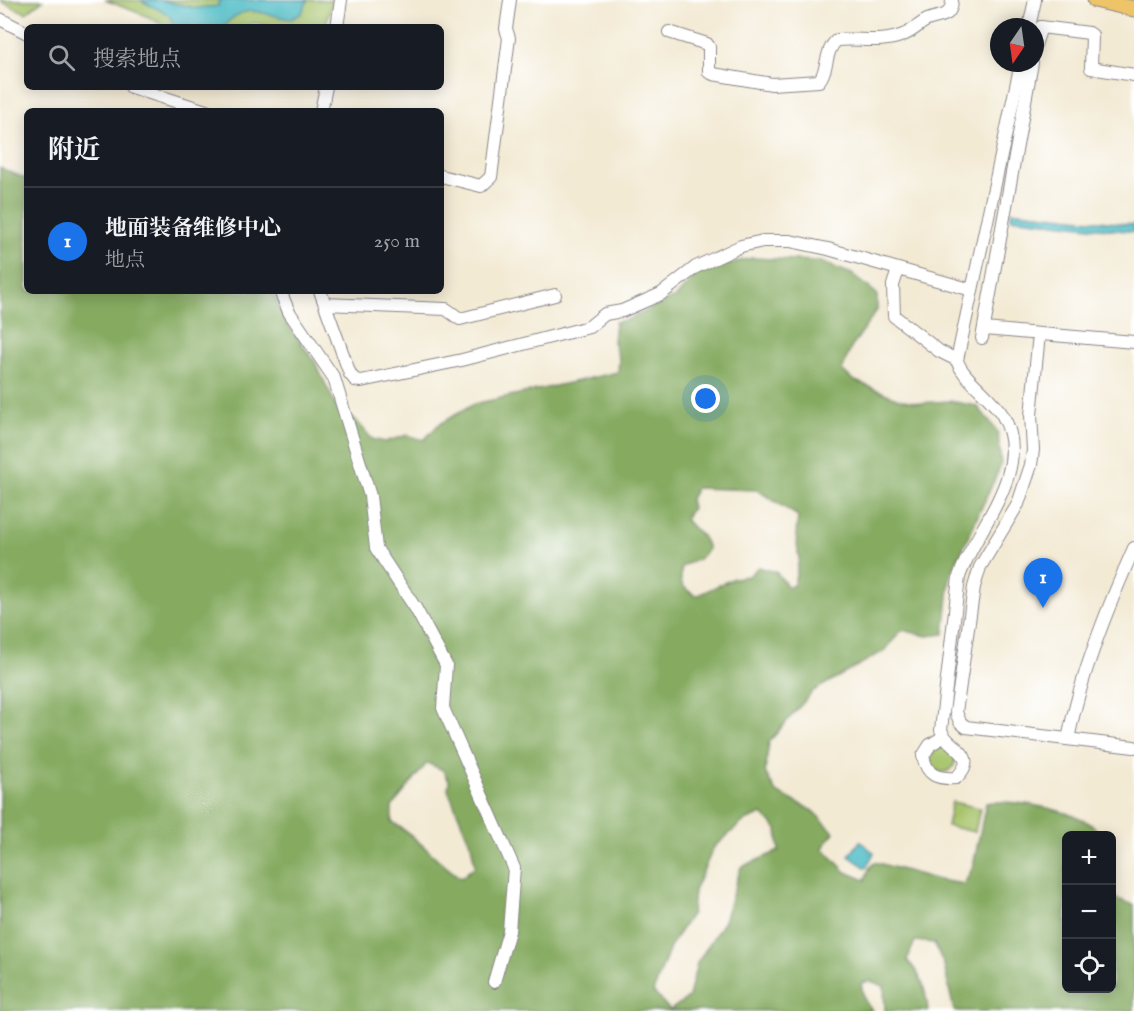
<!DOCTYPE html>
<html lang="zh">
<meta charset="utf-8">
<style>
body{margin:0;font-family:"IM FELL English","Noto Serif SC",serif;background:#20242c;color:#f1f3f6}
.controls{position:absolute;right:18px;bottom:18px;display:grid;overflow:hidden;border-radius:9px;box-shadow:0 3px 15px #0003}
.controls button{width:54px;height:54px;display:grid;place-items:center;padding:0;border:0;border-bottom:2px solid #363941;background:#171b24;color:#f1f3f6;font:30px sans-serif}
.compass{position:absolute;left:990px;top:18px;width:54px;height:54px;border-radius:50%;background:#171b24;box-shadow:0 3px 15px #0003;rotate:193deg}
.you{position:absolute;left:706px;top:399px;width:21px;height:21px;margin:-15px;border:4px solid #fff;border-radius:50%;background:#1a73e8;box-shadow:0 0 0 9px #1a73e833}
.badge{display:grid;place-items:center;width:39px;height:39px;border-radius:50%;background:#1a73e8;color:#fff;font-size:20px;font-weight:700}
.pin{position:absolute;translate:-50% -50px;filter:drop-shadow(0 2px 3px #0008)}
.pin::after{content:'';position:absolute;top:32px;width:21px;height:18px;background:inherit;clip-path:polygon(0 0,100% 0,50% 100%)}
.list{margin:0;padding:0;list-style:none}
h2{display:flex;justify-content:space-between;align-items:center;height:78px;margin:0;padding:0 24px;font-size:26px}
h2 small{font-size:20px;font-weight:400;color:#9ea1a6}
.list li{display:grid;grid-template-columns:39px 1fr auto;gap:18px;align-items:center;box-sizing:border-box;height:108px;padding:0 24px;border-top:2px solid #363941}
.list b{display:block;font-size:22px;white-space:nowrap}
.list p{margin:0;font-size:20px;white-space:nowrap;color:#9ea1a6}
.list em{font-size:20px;font-style:normal;color:#9ea1a6}
.icon{flex:none;width:33px;height:33px;fill:none;stroke:currentColor;stroke-width:2;stroke-linecap:round;stroke-linejoin:round}
.map{position:relative;flex:none;width:1134px;height:1011px;overflow:hidden}
.search{position:absolute;background:#171b24;box-shadow:0 3px 15px #0003;left:24px;top:24px;width:420px;height:66px;display:flex;align-items:center;gap:15px;box-sizing:border-box;padding:0 21px;border-radius:9px;color:#9ea1a6;font-size:22px}
.panel{position:absolute;background:#171b24;box-shadow:0 3px 15px #0003;left:24px;top:108px;width:420px;height:186px;border-radius:9px}
.map>svg:first-child{display:block}
.green{fill:#a7c46c;stroke:#647354;stroke-width:1.5}
.forest{fill:#85aa60;stroke:#54664e;stroke-width:1.5;fill-rule:evenodd}
.water{fill:#4ebcc5;stroke:#386f80;stroke-width:1.5}
.lines{fill:none;stroke-linecap:round;stroke-linejoin:round}
.minor-casing{stroke:#8a8688;stroke-width:14}
.major-casing{stroke:#8a8688;stroke-width:17}
.minor{stroke:#fff;stroke-width:12}
.major{stroke:#eec469;stroke-width:15}
</style>
<div class="map">
<svg width="1134" height="1011" viewBox="0 0 1134 1011">
<rect width="100%" height="100%" fill="#fff"/>
<filter id="ink" filterUnits="userSpaceOnUse"><feTurbulence type="fractalNoise" baseFrequency=".0167" numOctaves="2"/><feDisplacementMap in="SourceGraphic" scale="12" xChannelSelector="R" yChannelSelector="G"/><feConvolveMatrix kernelMatrix="1 2 1 2 8 2 1 2 1" color-interpolation-filters="sRGB"/></filter>
<filter id="wash" filterUnits="userSpaceOnUse"><feTurbulence type="fractalNoise" baseFrequency=".008" numOctaves="4" result="noise"/><feDisplacementMap in="SourceGraphic" scale="24" xChannelSelector="R" yChannelSelector="G"/><feGaussianBlur stdDeviation="1.35" result="paint"/><feColorMatrix in="noise" values="0 0 0 0 0 0 0 0 0 0 0 0 0 0 0 0 0 1.4 0 .05"/><feComposite in="paint" operator="in"/></filter>
<g filter="url(#wash)">
<rect width="100%" height="100%" fill="#f3ead4"/>
<g class="green">
<polygon points="43,0 26,13 0,1 0,0"/>
<polygon points="105,0 333,0 325,27 275,27 254,23 243,27 166,27 149,17"/>
<circle cx="943" cy="760" r="12"/>
<polygon points="952,802 980,808 975,832 947,826"/>
</g>
<path class="forest" d="M0,168L27,179V291H272L287,324L315,362L339,412L355,419L372,439L385,442L407,435L424,440L438,425L474,404L618,372L619,359L613,342L615,322L627,320L677,296L699,271L752,258L818,261L852,274L877,294V310L851,348L842,370L853,380L899,399L920,403L950,401L977,406L998,432L1001,465L950,577L944,634L927,636L902,630L884,651L813,691L769,742L765,772L776,792L812,810L834,832L823,848L846,872L865,880L870,867L875,862L939,880L964,884L973,867L986,803C1010,798 1090,811 1100,835L1066,836V988H1112V897L1134,905V1011H954L944,965L934,943L915,941L907,960C922,975 926,990 928,1011H885L884,986L870,981L861,983L864,999L872,1011H0ZM696,488L757,490L798,516L796,535L799,559L794,585L788,587L776,572L758,567L749,576L734,578L696,596C681,587 679,584 682,566L699,559L708,549C703,530 693,532 685,519L692,508L690,499ZM427,763L443,770L449,781L448,790L471,845L475,866L461,878C436,861 418,837 392,822V807ZM762,814L777,829L779,851L741,867L724,921L697,963L689,997L670,1010L653,992L671,945L692,913L694,891L714,847L743,822Z"/>
<g class="water">
<path d="M140,0H160L196,8L218,6L219,0H308L301,14L291,19C261,15 247,0 223,27H174L169,15Z"/>
<polygon points="1011,211 1134,225 1134,232 1011,218"/>
<polygon points="860,841 874,853 866,868 849,856"/>
</g>
</g>
<g filter="url(#ink)">
<g class="lines">
<defs>
<g id="minor">
<polyline points="0,19 27,33"/>
<polyline points="337,27 341,0"/>
<polyline points="1029,27 1035,0"/>
<path d="M669,32L707,44L709,47V72L713,74L772,84L819,81C829,69 824,51 837,40C859,38 881,44 903,35C912,32 919,24 927,20C942,14 951,19 952,0"/>
<polyline points="1035,45 1041,27 1089,33 1092,35 1091,68 1134,75"/>
<polyline points="131,87 206,111"/>
<polyline points="321,111 326,87"/>
<polyline points="441,176 481,186 491,177 509,38 506,29 510,0"/>
<polyline points="898,270 893,285 894,316 939,351 957,360"/>
<polyline points="280,291 289,312 334,378 370,496 376,548 416,609 446,665 443,708 514,868 509,931 494,982"/>
<polyline points="320,291 350,374 355,380 361,381 462,360 589,327 605,314 622,311 661,294 696,267 741,246 763,241 790,241 828,249 972,290"/>
<polyline points="325,304 446,309 460,319 555,295"/>
<polyline points="984,329 1134,342"/>
<polyline points="1039,334 1031,415 1033,450 1031,465 1018,504 980,567 974,587 956,712 960,722 966,727 1134,747"/>
<polyline points="982,338 1032,63"/>
<path d="M943,737L930,745L923,756C927,776 937,779 956,778C982,753 947,749 941,730L959,577C976,527 1034,471 1003,416C993,398 961,377 957,360L1021,63"/>
<path d="M1068,739C1081,674 1107,609 1134,548"/>
</g>
<polyline id="major" points="1095,0 1134,9"/>
</defs>
<use href="#minor" class="minor-casing"/>
<use href="#major" class="major-casing"/>
<use href="#minor" class="minor"/>
<use href="#major" class="major"/>
</g>
</g>
</svg>
<div class="controls">
<button>+</button>
<button>−</button>
<button><svg class="icon" aria-label="locate" viewBox="0 0 24 24"><circle cx="12" cy="12" r="6"/><path d="M12 2v4M12 18v4M2 12h4M18 12h4"/></svg></button>
</div>
<svg class="compass" viewBox="-18 -18 36 36"><path d="M0-13l5 13h-10z" fill="#e53935"/><path d="M0 13l5-13h-10z" fill="#9ea1a6"/></svg>
<div class="you"></div>
<div class="pin badge" style="left:1043px;top:608px">1</div>
<div class="search"><svg class="icon" aria-label="search" viewBox="0 0 24 24"><circle cx="10" cy="10" r="6"/><path d="M15 15l6 6"/></svg>搜索地点</div>
<section class="panel">
<h2>附近<small></small></h2>
<ul class="list">
<li><span class="badge">1</span><div><b>地面装备维修中心</b><p>地点</p></div><em>250 m</em></li>
</ul>
</section>
</div>
